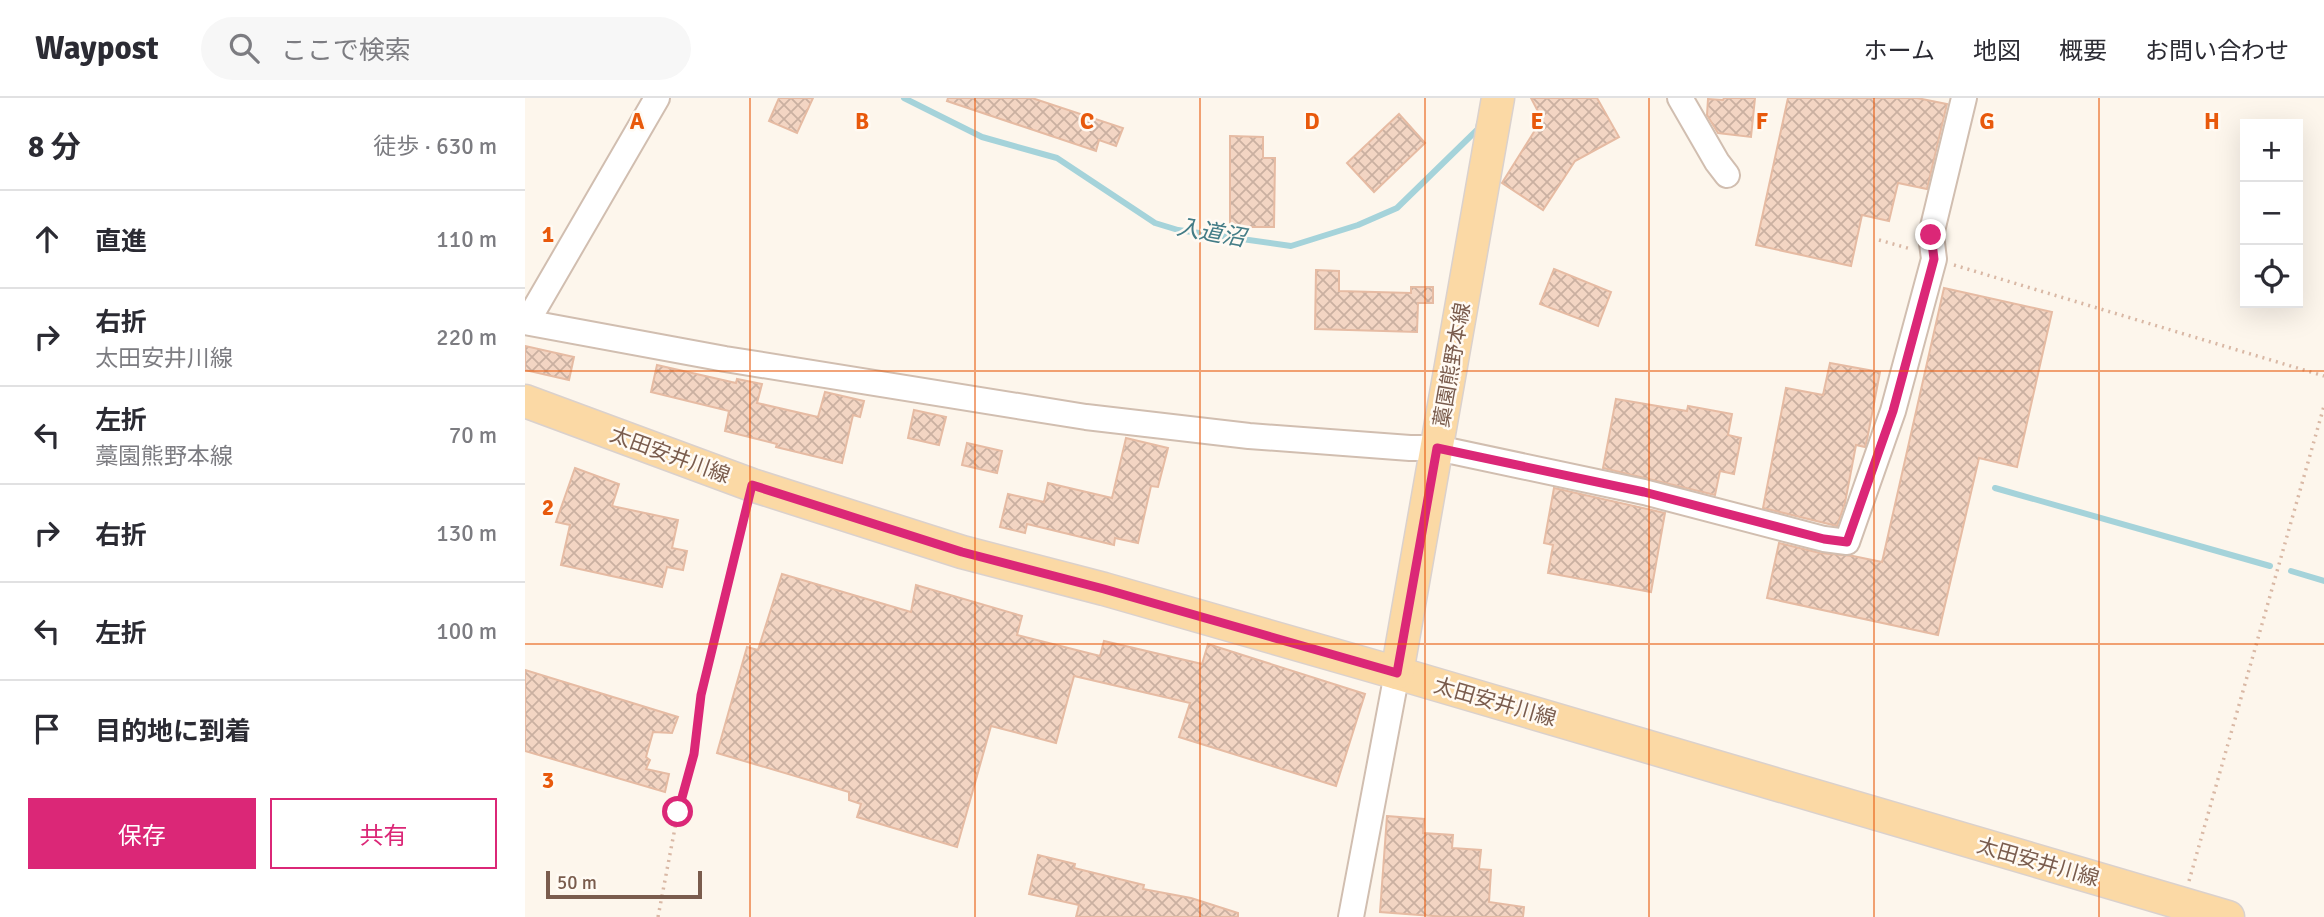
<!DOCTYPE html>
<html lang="ja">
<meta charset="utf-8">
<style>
body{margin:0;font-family:Signika,"Noto Sans JP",sans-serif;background:#f7f7f7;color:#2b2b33}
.controls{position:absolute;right:21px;top:21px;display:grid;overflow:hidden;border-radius:0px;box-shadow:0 7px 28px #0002}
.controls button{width:63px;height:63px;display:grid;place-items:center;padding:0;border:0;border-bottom:2px solid #e1e1e2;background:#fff;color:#2b2b33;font:35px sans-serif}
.scale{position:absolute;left:21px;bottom:18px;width:156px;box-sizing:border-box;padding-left:7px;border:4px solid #7a5c4d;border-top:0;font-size:19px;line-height:24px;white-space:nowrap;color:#7a5c4d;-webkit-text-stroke:5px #fffaf3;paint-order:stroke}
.stop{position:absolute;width:21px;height:21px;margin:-16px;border:5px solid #db2777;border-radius:50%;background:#fff}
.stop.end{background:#db2777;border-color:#fff;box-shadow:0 2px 7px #0008}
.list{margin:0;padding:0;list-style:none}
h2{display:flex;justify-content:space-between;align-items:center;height:91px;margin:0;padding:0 28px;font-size:30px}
h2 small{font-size:23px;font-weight:400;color:#7c7c81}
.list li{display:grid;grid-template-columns:46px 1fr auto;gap:21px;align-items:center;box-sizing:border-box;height:98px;padding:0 28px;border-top:2px solid #e1e1e2}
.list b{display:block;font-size:26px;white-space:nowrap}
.list p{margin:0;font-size:23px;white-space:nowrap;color:#7c7c81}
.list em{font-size:23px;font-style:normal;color:#7c7c81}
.actions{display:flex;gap:14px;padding:21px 28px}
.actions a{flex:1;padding:16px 0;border:2px solid #db2777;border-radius:0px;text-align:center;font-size:24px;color:#db2777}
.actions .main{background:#db2777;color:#fff}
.icon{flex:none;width:38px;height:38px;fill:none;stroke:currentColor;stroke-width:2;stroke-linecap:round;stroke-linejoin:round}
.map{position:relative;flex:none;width:1799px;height:819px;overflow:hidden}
header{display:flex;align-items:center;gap:42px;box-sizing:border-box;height:98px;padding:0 35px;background:#fff;border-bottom:2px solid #e1e1e2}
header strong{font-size:33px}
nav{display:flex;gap:38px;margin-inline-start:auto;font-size:24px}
.search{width:490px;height:63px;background:#f7f7f7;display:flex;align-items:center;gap:18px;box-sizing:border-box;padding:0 24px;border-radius:38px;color:#7c7c81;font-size:26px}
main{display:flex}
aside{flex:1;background:#fff}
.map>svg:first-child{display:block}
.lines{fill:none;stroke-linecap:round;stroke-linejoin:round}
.stream{stroke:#a5d3da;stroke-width:6}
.building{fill:url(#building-cross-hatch);stroke:#e6bba3;stroke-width:2}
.minor-casing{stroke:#d1beb0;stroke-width:28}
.major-casing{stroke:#dad1cd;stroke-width:35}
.path{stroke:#d9b8a5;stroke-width:3.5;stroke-dasharray:2 5;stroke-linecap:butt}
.minor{stroke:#fff;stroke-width:24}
.major{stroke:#fbd9a5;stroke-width:32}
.route{stroke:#db2777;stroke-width:9}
.grid{fill:none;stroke:#e8590c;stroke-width:2;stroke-opacity:0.55}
.labels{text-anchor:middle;stroke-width:5;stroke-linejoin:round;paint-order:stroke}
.street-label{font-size:21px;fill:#7a5c4d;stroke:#fffaf3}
.water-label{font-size:23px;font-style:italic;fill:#437c86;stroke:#fffaf3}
.grid-label{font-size:23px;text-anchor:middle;font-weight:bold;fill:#e8590c;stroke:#fffaf3;stroke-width:5;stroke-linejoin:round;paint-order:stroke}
</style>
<header>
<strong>Waypost</strong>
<div class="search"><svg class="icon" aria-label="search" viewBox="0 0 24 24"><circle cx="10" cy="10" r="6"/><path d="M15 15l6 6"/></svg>ここで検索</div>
<nav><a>ホーム</a><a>地図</a><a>概要</a><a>お問い合わせ</a></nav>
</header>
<main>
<aside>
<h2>8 分<small>徒歩 · 630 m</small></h2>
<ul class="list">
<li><svg class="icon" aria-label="ahead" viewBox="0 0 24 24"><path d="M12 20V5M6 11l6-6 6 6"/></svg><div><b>直進</b></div><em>110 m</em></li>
<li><svg class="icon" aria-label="right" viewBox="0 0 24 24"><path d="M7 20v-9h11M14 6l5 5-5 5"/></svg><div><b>右折</b><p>太田安井川線</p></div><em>220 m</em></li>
<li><svg class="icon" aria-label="left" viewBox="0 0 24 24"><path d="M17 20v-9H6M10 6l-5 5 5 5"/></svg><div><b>左折</b><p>藁園熊野本線</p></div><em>70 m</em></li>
<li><svg class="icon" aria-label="right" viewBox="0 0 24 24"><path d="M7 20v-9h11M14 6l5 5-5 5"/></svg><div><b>右折</b></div><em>130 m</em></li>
<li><svg class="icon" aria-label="left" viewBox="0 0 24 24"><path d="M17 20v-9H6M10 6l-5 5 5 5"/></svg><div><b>左折</b></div><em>100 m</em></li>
<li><svg class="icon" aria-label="arrive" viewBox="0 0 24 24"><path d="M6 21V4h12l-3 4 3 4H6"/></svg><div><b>目的地に到着</b></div></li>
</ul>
<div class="actions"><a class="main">保存</a><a>共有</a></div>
</aside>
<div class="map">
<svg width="1799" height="819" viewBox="0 0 1799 819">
<defs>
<pattern id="building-cross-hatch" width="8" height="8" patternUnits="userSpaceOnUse" patternTransform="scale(1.75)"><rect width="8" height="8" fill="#f3d5c3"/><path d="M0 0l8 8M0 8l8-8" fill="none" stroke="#cab0a1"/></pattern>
</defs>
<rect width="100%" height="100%" fill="#fdf6ec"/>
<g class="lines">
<g class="stream">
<polyline points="379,0 457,39 532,60 630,125 653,132 766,148 833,127 872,110 953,31 954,25"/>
<polyline points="1470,390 1745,468"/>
<polyline points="1766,473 1799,483"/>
</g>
</g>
<g class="building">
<polygon points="254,0 288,0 272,35 244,23"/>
<polygon points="423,0 507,0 598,30 591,48 574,42 571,53 422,3"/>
<polygon points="1006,0 1072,0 1094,39 1050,63 1018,112 977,85 1017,21"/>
<polygon points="1199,0 1230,0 1226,39 1193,35 1182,17 1183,1 1198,2"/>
<polygon points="1263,0 1392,0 1422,6 1402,91 1373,85 1364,123 1337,117 1326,168 1231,147"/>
<polygon points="874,16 900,45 849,94 822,65"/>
<polygon points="705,38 738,39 738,60 750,60 749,129 705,129"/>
<polygon points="1029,171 1086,194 1073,228 1015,206"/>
<polygon points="791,172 814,173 814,193 886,195 886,189 908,189 908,205 893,205 892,234 790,231"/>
<polygon points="1419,190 1527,214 1492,369 1454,360 1413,537 1242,500 1254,445 1295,455 1328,458 1357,464"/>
<polygon points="0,248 49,259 44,282 0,272"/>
<polygon points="1305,265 1355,274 1342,342 1340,349 1331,347 1320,405 1312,428 1238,410 1261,290 1298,297"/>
<polygon points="132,267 211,285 212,281 237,286 232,305 293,319 300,294 339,303 335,319 328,317 317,365 251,349 252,346 200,333 204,313 126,294"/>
<polygon points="1091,301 1162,313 1163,308 1207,316 1203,337 1216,340 1209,376 1195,373 1190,397 1078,370"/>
<polygon points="389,312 421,319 414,347 383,340"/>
<polygon points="601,340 643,350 633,389 626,388 613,445 590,440 589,447 502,426 500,435 475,429 483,396 519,404 523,385 587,400"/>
<polygon points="442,345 477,353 472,375 437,367"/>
<polygon points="50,370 94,386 87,408 153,422 147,450 162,453 158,472 142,469 137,489 36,467 45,427 31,424"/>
<polygon points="1029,390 1140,415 1126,494 1023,475 1028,447 1019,445"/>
<polygon points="257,476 386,514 391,487 497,518 492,537 575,558 579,543 677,566 683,546 840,596 811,688 654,639 665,605 549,578 531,645 466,628 432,749 332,719 336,706 324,702 324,694 192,655 222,549 233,552"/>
<polygon points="0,572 153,619 147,635 128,634 121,659 125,662 121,671 144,676 140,694 0,653"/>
<polygon points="862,718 899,721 898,735 928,737 927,750 956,752 954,771 966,772 964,804 999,809 998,819 921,819 855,814"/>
<polygon points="513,757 550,766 549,770 619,787 618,791 666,800 713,815 713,819 551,819 554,807 504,796"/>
</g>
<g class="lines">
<defs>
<g id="minor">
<polyline points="1155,0 1192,64 1202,77"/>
<polyline points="0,224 200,261 561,319 724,338 885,350 912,350 1119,394 1299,441 1322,444 1368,313 1409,161 1406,137 1439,0"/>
<polyline points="2,224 132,0"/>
<polyline points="826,819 872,575"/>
</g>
<g id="major">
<polyline points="0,303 227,387 437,454 579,491 872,575 1703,819"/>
<polyline points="872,575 973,0"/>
</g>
</defs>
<use href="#minor" class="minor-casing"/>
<use href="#major" class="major-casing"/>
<g class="path">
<polyline points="1354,142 1386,151"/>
<polyline points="1429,167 1799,278"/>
<polyline points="1664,783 1799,308"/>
<polyline points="133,819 153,714 169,656 176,597 222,410"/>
</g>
<use href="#minor" class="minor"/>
<use href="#major" class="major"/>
</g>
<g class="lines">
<polyline class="route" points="153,714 169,656 176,597 227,387 437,454 579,491 872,575 912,350 1119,394 1299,441 1322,444 1368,313 1409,161 1406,137"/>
</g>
<path class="grid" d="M225,0V819M450,0V819M675,0V819M900,0V819M1124,0V819M1349,0V819M1574,0V819M0,273H1799M0,546H1799"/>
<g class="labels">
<g class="street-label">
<text transform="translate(927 267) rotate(-80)" y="7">藁園熊野本線</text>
<text transform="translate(145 357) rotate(20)" y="7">太田安井川線</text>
<text transform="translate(970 604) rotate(16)" y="7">太田安井川線</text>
<text transform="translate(1513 764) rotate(16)" y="7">太田安井川線</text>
</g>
<g class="water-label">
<text transform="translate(686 134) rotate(10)" y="8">入道沼</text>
</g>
</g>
<g class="grid-label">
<text x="112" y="31">A</text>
<text x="337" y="31">B</text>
<text x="562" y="31">C</text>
<text x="787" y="31">D</text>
<text x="1012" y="31">E</text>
<text x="1237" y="31">F</text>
<text x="1462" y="31">G</text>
<text x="1687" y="31">H</text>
<text x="23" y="144">1</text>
<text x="23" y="417">2</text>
<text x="23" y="690">3</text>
</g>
</svg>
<div class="controls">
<button>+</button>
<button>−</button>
<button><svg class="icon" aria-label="locate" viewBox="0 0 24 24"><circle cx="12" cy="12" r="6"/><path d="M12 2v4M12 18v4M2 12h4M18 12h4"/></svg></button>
</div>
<div class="scale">50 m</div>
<div class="stop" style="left:153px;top:714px"></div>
<div class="stop end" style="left:1406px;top:137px"></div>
</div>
</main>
